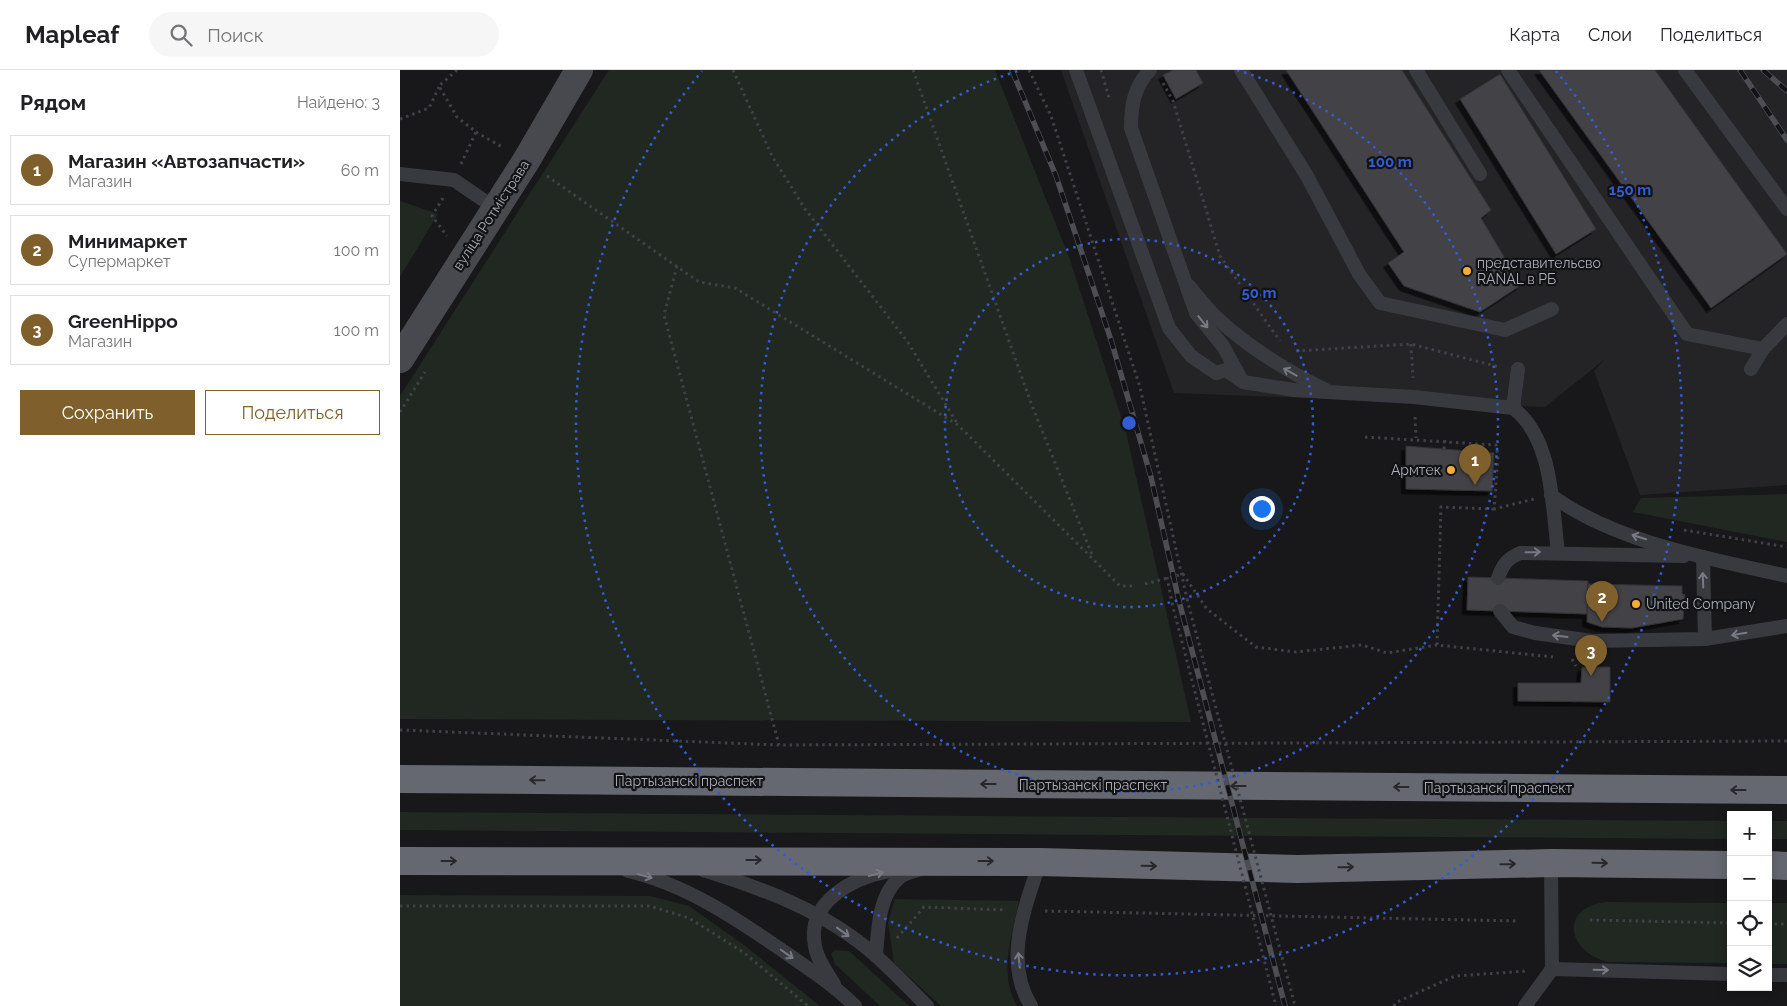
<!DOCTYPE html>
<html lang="ru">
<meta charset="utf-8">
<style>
body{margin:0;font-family:Raleway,sans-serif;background:#f6f6f6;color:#202124}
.controls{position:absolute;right:15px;bottom:15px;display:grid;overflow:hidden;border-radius:0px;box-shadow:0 2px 12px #0003}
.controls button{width:45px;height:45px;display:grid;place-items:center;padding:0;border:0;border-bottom:1px solid #e0e0e0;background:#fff;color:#202124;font:25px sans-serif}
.you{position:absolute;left:861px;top:438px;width:18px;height:18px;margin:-12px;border:4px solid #fff;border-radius:50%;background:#1a73e8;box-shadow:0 0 0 8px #1a73e833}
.badge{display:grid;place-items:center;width:32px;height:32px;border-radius:50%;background:#7f602c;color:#fff;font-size:16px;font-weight:700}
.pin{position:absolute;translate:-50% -41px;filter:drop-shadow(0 1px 2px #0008)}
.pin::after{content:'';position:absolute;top:26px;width:18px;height:15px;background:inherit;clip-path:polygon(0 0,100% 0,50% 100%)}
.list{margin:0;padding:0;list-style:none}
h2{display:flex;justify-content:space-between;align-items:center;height:65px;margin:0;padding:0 20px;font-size:21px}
h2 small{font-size:16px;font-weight:400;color:#757577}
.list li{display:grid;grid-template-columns:32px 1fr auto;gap:15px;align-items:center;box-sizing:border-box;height:70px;margin:0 10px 10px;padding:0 10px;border:1px solid #e0e0e0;border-radius:0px}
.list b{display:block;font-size:19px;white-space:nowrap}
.list p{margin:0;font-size:16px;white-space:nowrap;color:#757577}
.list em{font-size:16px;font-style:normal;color:#757577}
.actions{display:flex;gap:10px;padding:15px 20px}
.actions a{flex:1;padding:11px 0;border:1px solid #7f602c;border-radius:0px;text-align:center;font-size:18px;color:#7f602c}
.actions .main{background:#7f602c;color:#fff}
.icon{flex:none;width:28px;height:28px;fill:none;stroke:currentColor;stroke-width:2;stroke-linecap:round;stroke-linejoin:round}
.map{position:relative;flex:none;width:1387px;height:936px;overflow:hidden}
header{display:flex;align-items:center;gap:30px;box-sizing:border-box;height:70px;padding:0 25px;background:#fff;border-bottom:1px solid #e0e0e0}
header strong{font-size:24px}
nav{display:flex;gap:28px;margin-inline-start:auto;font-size:18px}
.search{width:350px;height:45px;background:#f6f6f6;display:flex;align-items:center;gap:12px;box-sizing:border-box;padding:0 18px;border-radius:28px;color:#757577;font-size:19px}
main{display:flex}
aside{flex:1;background:#fff}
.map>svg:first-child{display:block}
.built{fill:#242427}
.green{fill:#202821}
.building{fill:#424347;stroke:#323236;filter:url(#shadow)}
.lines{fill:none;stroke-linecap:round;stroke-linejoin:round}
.path{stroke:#3f4146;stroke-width:3;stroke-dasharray:2.5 4;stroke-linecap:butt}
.lane{stroke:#393a3f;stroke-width:14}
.secondary{stroke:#47494f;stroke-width:28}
.highway{stroke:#656870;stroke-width:28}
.rail-casing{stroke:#4c4e54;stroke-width:5.5}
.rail{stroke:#131315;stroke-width:4;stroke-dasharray:11;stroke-linecap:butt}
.path-bridge{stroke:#3f4146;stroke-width:3;stroke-dasharray:2.5 4;stroke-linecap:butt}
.oneway{stroke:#777a83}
.oneway2{stroke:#28282c}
.ring{fill:none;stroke:#325dd4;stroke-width:2.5;stroke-dasharray:2.5 5}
.poi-dot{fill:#f4ad36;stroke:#131315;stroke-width:2}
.labels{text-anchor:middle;stroke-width:4.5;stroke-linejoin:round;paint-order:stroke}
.street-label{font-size:14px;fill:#aaafba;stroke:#131315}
.poi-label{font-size:14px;fill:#aaafba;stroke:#131315;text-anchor:start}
.centre{fill:#325dd4;stroke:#131315;stroke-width:2.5}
.ring-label{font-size:15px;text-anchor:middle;font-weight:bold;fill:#325dd4;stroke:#131315;stroke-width:4.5;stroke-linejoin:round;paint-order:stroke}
</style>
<header>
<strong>Mapleaf</strong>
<div class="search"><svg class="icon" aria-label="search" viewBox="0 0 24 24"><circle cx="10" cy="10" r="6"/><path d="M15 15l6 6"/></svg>Поиск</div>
<nav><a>Карта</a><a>Слои</a><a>Поделиться</a></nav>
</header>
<main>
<aside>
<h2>Рядом<small>Найдено: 3</small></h2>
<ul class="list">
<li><span class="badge">1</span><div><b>Магазин «Автозапчасти»</b><p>Магазин</p></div><em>60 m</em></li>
<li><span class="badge">2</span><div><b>Минимаркет</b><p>Супермаркет</p></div><em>100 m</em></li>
<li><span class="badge">3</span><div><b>GreenHippo</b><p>Магазин</p></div><em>100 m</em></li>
</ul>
<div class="actions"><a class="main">Сохранить</a><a>Поделиться</a></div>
</aside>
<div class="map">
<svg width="1387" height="936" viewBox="0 0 1387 936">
<defs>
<filter id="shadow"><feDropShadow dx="-4.5" dy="4.5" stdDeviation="0" flood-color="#0009"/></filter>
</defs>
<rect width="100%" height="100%" fill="#18181a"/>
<polygon class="built" points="661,0 1387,0 1387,415 1240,425 1194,301 1205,289 1145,337 774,323"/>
<g class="green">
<polygon points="209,0 595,0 670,190 726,362 791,652 0,649 0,326"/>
<polygon points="0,131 38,144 0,207"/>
<polygon points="1387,424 1387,472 1233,442 1241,428"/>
<polygon points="0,742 1331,751 1331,769 0,760"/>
<rect x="1368" y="751" width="19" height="18"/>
<polygon points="0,825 250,826 289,836 344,875 420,936 0,936"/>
<path d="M495,829L619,831C612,865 598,903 617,936H541L494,893L488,852Z"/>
<path d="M1206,832L1331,833V893L1207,892C1167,881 1159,838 1206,832Z"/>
<rect x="1368" y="833" width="19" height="61"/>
<polygon points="435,880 449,881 509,936 480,936 435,894 431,884"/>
</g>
<g class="building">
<polygon points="773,0 796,0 803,13 776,29 763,5"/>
<polygon points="886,0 1002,0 1091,140 1081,148 1121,215 1080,242 1004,216 988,193 1004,182"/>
<polygon points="1139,0 1255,0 1387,184 1311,238"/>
<polygon points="1100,4 1196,159 1156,184 1060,29"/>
<polygon points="1006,376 1094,383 1092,421 1006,419"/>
<polygon points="1068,507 1188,511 1187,544 1067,540"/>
<polygon points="1188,514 1282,516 1282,524 1285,525 1283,549 1232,558 1202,557 1187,552"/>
<polygon points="1182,597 1210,597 1210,632 1118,631 1118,613 1181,613"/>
</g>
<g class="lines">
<g class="path">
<polyline points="57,0 39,16 57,47 76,62 61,94"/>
<polyline points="333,0 372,86 405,139 507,271 557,353"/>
<polyline points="513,0 631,333 693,487"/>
<polyline points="629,0 651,46 740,317 787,529"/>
<polyline points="701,0 709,28"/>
<polyline points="763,13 773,31 820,186 880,271"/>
<polyline points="0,49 29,38 39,17"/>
<polyline points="76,62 104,78"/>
<polyline points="147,106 299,212 335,218 558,355 720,516 732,516"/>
<polyline points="43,128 32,146 47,166"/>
<polyline points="277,196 264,245 379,675"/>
<polyline points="1011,274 1013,308"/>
<polyline points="896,281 1011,274 1099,297"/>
<polyline points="0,342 25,302"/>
<polyline points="1015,347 1016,368"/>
<polyline points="965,367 1096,375 1098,386 1094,439 1134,429"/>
<polyline points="1044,379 1045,370"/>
<polyline points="1094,439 1041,437 1037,575 1153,587"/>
<polyline points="1284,460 1387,477"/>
<polyline points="767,507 772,533"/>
<polyline points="745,514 783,504 807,539 856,577 896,582 962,575 987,583 1037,575"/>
<polyline points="1172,589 1176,596"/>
<polyline points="0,660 379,675 1387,671"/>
<polyline points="0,836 250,836 289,848 343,882 408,936"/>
<polyline points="645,841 1117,851"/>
<polyline points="1190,850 1331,853"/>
<polyline points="1368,854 1387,854"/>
<polyline points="497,868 524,837 606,840"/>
<polyline points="994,936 995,933 1055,906 1127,901"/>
</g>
<g class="lane">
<path d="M676,0L769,258L791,286L816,303L826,300L843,312L894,320L1014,327L1113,338C1153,368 1152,436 1158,482"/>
<path d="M750,0C734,17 731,35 731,58L796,243L823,276L840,307"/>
<polyline points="841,0 907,106 959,204 980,233 1105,260 1152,239"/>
<polyline points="1016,0 1080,104"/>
<polyline points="1108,0 1287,264 1363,279"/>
<polyline points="1285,0 1387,139"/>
<polyline points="0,104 54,110 95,138"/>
<path d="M789,216C798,227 807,239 817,248C849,278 887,301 926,320"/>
<polyline points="1351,299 1363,279 1387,254"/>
<polyline points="1113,338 1118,299"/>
<path d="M1151,425C1214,472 1311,489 1387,506"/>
<polyline points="1303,487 1305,569"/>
<path d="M1098,508C1103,494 1107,489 1120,483L1284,486"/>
<polyline points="1100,541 1113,557 1135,563 1192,571 1305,569 1387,556"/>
<path d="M303,800C365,819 426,842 475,885C493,901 510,919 527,936"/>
<path d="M228,801C286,814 340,851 389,885C412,901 435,916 455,936"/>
<path d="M476,886C478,861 478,826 499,808C504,803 514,801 521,799"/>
<polyline points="1152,899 1331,904"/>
<polyline points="1368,905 1387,905"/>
<path d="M434,914C427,902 417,890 415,876C406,832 452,808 489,801"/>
<path d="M631,936C603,891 625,837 640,792"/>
<polyline points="1125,936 1152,899 1151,793"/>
</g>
<polyline class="secondary" points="0,289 126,91 179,0"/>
<g class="highway">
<polyline points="0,709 1387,720"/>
<polyline points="0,791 640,792 897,799 1151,793 1331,795"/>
<polyline points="1368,795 1387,796"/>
</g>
<defs>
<g id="rail">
<polyline points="612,0 656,106 711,270 751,407 779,531 885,936"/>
<polyline points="1340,0 1387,70"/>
<polyline points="1363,0 1387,21"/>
</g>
</defs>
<use href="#rail" class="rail-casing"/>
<use href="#rail" class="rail"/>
<g class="path-bridge">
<polyline points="787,529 895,936"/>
<polyline points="772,533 876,936"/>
</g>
</g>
<defs><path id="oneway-shaft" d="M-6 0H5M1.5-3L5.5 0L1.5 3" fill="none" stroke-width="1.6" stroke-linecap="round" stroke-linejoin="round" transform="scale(1.25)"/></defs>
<g class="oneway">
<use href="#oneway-shaft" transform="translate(803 252) rotate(51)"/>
<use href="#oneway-shaft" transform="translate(890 302) rotate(-151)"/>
<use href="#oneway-shaft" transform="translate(1239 467) rotate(-163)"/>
<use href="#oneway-shaft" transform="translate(1133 482) rotate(-1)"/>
<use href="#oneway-shaft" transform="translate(1303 510) rotate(-92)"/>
<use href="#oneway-shaft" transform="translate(1339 564) rotate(171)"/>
<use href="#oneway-shaft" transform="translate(1160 566) rotate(-173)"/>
<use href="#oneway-shaft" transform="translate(476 804) rotate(-15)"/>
<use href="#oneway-shaft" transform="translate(245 806) rotate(16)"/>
<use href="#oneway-shaft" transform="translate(443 862) rotate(36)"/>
<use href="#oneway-shaft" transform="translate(387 884) rotate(35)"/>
<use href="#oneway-shaft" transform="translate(619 890) rotate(-96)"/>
<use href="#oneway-shaft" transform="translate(1201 900) rotate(1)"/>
</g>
<g class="oneway2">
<use href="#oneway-shaft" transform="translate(137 710) rotate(-179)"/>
<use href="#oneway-shaft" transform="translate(588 714) rotate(-180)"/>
<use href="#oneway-shaft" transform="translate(838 716) rotate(-180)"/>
<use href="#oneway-shaft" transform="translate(1001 717) rotate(-180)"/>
<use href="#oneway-shaft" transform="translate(1338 720) rotate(-180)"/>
<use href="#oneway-shaft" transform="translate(354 790)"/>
<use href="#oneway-shaft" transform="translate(49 791)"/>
<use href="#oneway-shaft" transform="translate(586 791)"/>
<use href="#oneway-shaft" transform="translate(1200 793) rotate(1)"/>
<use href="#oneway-shaft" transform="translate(1108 794) rotate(-1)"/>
<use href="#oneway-shaft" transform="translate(749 796) rotate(1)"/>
<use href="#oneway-shaft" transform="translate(946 797) rotate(-1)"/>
</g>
<g class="ring">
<circle cx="729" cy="353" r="184"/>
<path d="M837 0A369 369 0 1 1 621 0"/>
<path d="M1156 1A553 553 0 1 1 302 1"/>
</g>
<g class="poi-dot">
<circle cx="1067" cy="201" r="5"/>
<circle cx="1051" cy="400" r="5"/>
<circle cx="1236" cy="534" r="5"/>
</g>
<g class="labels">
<g class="street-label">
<text transform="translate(91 145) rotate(-57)" y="5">вуліца Ротмістрава</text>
<text x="289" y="716">Партызанскі праспект</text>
<text x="693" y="720">Партызанскі праспект</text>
<text x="1098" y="723">Партызанскі праспект</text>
</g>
<g class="poi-label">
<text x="1077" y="198">представительсво<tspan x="1077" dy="16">RANAL в РБ</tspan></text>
<text x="1041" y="405" text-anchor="end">Армтек</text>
<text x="1246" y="539">United Company</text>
</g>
</g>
<circle cx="729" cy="353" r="8" class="centre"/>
<g class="ring-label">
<text x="990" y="97">100 m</text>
<text x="1230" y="125">150 m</text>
<text x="859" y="228">50 m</text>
</g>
</svg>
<div class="controls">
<button>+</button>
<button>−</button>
<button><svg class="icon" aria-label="locate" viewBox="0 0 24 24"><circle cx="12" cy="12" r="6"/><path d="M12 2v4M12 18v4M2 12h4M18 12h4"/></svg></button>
<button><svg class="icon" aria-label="layers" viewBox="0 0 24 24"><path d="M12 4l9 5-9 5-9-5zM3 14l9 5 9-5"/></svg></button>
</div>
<div class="you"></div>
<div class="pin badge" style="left:1075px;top:415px">1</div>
<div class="pin badge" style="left:1202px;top:552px">2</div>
<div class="pin badge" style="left:1191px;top:606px">3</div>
</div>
</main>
